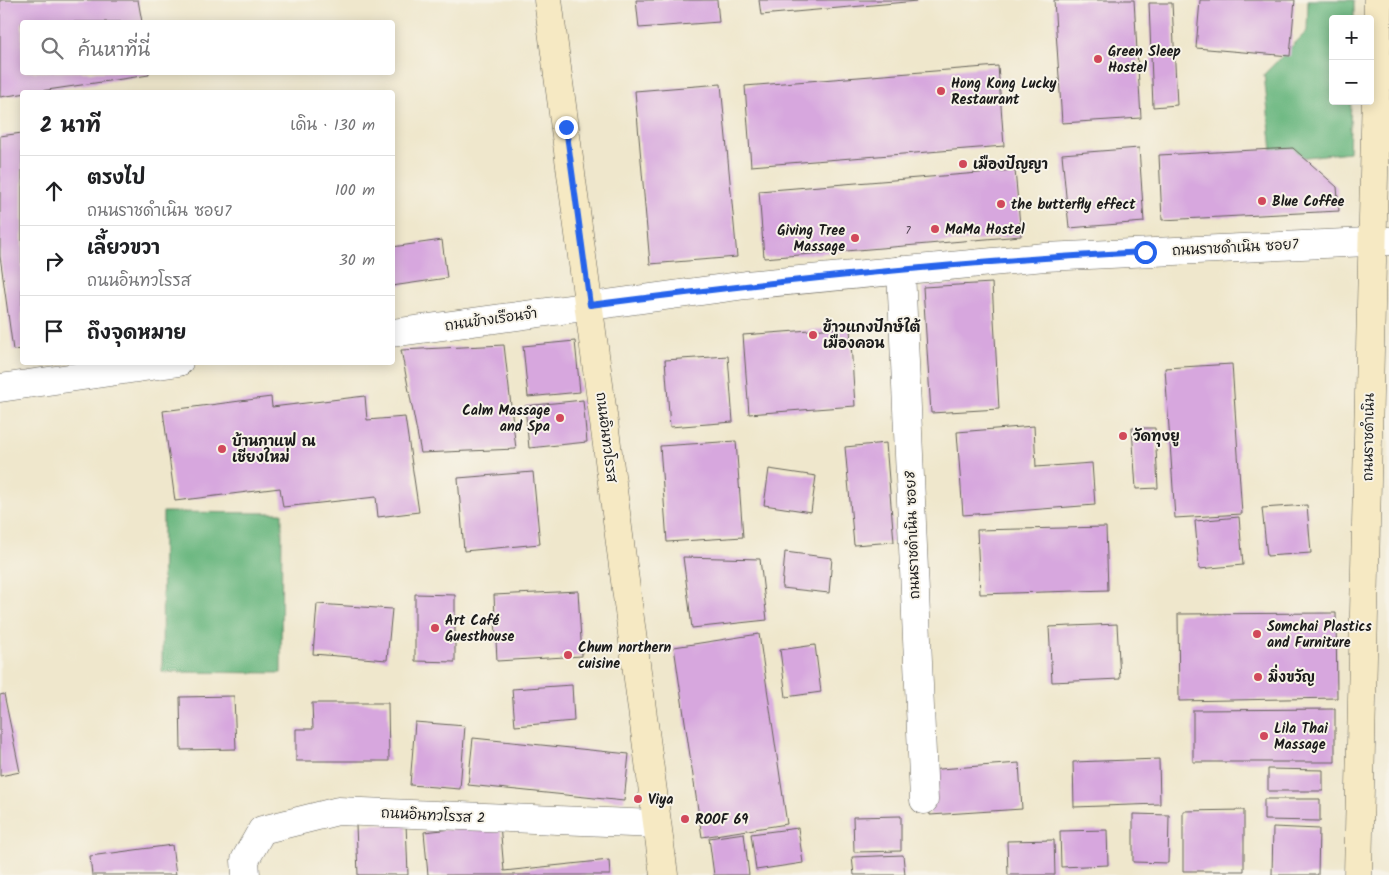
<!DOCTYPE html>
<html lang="th">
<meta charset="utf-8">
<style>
body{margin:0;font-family:Kalam,"Playpen Sans Thai",sans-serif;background:#f6f6f6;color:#202124}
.controls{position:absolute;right:15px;top:15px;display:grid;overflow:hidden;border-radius:5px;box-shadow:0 2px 12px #0003}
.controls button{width:45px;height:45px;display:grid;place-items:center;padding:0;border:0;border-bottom:1px solid #e0e0e0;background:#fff;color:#202124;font:25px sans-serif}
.stop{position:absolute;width:15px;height:15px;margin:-11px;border:4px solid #2563eb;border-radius:50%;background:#fff}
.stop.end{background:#2563eb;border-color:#fff;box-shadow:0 1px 5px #0008}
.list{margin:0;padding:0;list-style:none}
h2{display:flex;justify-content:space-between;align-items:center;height:65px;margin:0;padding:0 20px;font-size:21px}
h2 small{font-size:16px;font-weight:400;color:#757577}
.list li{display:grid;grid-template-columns:32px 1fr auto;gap:15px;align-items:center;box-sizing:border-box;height:70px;padding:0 20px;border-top:1px solid #e0e0e0}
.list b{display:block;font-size:19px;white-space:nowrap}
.list p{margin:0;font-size:16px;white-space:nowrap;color:#757577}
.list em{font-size:16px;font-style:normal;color:#757577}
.icon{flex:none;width:28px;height:28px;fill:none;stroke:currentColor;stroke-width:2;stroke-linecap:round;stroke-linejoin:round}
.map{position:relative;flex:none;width:1389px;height:875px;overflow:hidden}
.search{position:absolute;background:#fff;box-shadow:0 2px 12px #0003;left:20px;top:20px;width:375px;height:55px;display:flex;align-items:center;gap:12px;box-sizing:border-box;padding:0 18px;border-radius:5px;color:#757577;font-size:19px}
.panel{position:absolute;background:#fff;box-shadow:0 2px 12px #0003;left:20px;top:90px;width:375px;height:275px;border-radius:5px}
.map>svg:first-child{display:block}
.forest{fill:#68b67e;stroke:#42694d}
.building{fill:#d7a7de}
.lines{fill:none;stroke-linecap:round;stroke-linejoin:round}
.street-casing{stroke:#66635a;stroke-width:29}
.secondary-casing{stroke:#66635a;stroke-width:29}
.street{stroke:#fff;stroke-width:28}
.secondary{stroke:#f6e9c3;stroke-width:28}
.route{stroke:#2563eb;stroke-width:6}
.poi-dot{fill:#d1495b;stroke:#f7f3e8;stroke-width:2}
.labels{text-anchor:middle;stroke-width:4;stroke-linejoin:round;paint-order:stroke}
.number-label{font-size:11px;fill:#4b3f4c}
.poi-label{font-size:14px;font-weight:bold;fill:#1c1c1c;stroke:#f7f3e8;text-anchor:start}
.street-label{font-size:14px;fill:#1c1c1c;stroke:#f7f3e8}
</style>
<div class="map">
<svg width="1389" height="875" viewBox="0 0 1389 875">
<rect width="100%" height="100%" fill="#f7f3e8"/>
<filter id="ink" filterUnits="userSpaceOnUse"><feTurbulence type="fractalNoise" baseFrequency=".02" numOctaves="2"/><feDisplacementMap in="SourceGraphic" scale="10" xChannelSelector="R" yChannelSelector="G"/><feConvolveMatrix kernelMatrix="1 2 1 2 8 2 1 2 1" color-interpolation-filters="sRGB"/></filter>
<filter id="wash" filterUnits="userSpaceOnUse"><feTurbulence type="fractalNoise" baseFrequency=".0096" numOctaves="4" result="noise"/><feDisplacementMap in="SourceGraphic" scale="20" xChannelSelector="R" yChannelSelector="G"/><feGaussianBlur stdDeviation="1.12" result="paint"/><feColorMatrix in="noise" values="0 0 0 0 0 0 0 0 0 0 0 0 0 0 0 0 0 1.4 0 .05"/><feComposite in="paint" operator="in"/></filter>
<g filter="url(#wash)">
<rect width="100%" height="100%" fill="#efe7cc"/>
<g class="forest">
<polygon points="1308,0 1354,0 1354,19 1333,19 1333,101 1351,101 1349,152 1273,161 1264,74 1307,31"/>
<polygon points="163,512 282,513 281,673 162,672"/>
</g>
<g id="blocks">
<g class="building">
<polygon points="0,0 138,0 142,22 22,22 22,72 149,72 149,75 0,97"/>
<polygon points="636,0 717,0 719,22 639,28"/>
<polygon points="759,0 917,0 917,1 761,15"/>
<polygon points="1054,0 1134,0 1141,118 1062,123"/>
<polygon points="1200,0 1295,0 1290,56 1196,48"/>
<polygon points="1149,3 1172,3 1177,105 1153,107"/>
<polygon points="998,66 1004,146 751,166 745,86"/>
<polygon points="721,84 737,257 650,264 635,91"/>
<polygon points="22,133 22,349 13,350 0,256 0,136"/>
<polygon points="1139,148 1144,222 1069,228 1062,154"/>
<polygon points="1293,148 1337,187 1339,211 1162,220 1159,155"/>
<polygon points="1015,170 1021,236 764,258 759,191"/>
<polygon points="442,240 447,278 392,286 392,247"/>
<polygon points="992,283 999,409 931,413 923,287"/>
<polygon points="850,327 855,406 749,414 743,335"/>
<polygon points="575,341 580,392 528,397 523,346"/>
<polygon points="504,345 516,449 421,453 401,350"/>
<polygon points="728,356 733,422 670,427 665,360"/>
<polygon points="1232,364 1242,514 1175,518 1165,368"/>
<polygon points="365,396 367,420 405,417 419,512 378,517 376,497 283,507 280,488 175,501 163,411 271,397 272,407"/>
<polygon points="583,400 587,442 529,448 525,406"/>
<polygon points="1034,426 1036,467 1092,463 1095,505 963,515 957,432"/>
<polygon points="1132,428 1155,428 1158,488 1136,489"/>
<polygon points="736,441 743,537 667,542 660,446"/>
<polygon points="886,443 894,542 854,545 845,447"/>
<polygon points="769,469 816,476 811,512 764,505"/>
<polygon points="533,472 540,544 464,551 458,478"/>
<polygon points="1307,505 1311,553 1267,556 1262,508"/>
<polygon points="1239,517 1243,565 1199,569 1195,521"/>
<polygon points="1106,527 1108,590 980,594 977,530"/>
<polygon points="785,552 832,558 829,593 782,588"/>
<polygon points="683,557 760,559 767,620 692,628"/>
<polygon points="578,591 582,656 497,661 494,595"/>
<polygon points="415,594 455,595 455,662 415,661"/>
<polygon points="317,604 392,609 387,660 313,654"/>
<polygon points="1336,613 1337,698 1179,701 1178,614"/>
<polygon points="1117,624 1120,679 1052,682 1049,627"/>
<polygon points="759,634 787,824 702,837 674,647"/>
<polygon points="815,645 821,692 786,697 780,650"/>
<polygon points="572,685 574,721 515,726 512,689"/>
<polygon points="4,694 20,772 0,776 0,695"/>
<polygon points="234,696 236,749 181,750 180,697"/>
<polygon points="312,703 388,703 389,761 296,761 296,729 313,729"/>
<polygon points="1335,709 1335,762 1193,762 1193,710"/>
<polygon points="415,722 465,726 460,789 410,785"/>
<polygon points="473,738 629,754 624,801 468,785"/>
<polygon points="1159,759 1160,804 1074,807 1073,762"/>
<polygon points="1019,763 1022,809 930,815 927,770"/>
<polygon points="1268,769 1323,770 1323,791 1268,791"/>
<polygon points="1264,799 1320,799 1320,821 1264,820"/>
<polygon points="1244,810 1244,871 1183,871 1183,811"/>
<polygon points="1133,814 1169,815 1168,863 1133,862"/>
<polygon points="901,816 901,851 854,852 853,817"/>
<polygon points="406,823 408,875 358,875 356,825"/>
<polygon points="500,824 504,871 609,860 610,875 428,875 424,832"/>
<polygon points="1273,827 1319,829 1318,875 1272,875"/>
<polygon points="798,828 803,863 756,870 751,834"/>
<polygon points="1107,830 1108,865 1061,867 1060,831"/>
<polygon points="744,833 749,875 714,875 709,838"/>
<polygon points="1054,840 1055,875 1008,875 1007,841"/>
<polygon points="172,845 176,875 92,875 90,856"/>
<polygon points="903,855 905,875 854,875 852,857"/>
</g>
</g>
</g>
<g filter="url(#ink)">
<use href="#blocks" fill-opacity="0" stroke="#66635a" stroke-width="1"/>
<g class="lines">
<defs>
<g id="street">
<polyline points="901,270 924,800"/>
<polyline points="392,333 746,285 1045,257 1389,241"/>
<polyline points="0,388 179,362"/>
<polyline points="246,875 245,860 262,830 338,811 656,824"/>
</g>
<g id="secondary">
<polyline points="548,0 664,875"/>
<polyline points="1358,875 1378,0"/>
</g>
</defs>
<use href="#street" class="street-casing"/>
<use href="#secondary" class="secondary-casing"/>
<use href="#street" class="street"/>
<use href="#secondary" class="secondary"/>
</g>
</g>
<g class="lines" filter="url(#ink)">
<path class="route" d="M566,127L590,305C775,281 960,261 1145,252"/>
</g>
<g class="poi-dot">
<circle cx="1098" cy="59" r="5"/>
<circle cx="941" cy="91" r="5"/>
<circle cx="963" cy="164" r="5"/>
<circle cx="1262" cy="201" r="5"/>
<circle cx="1001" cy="204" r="5"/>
<circle cx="935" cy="229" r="5"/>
<circle cx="855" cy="238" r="5"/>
<circle cx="813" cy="335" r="5"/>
<circle cx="560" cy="418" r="5"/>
<circle cx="1123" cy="436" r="5"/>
<circle cx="222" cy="449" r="5"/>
<circle cx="435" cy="628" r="5"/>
<circle cx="1257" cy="634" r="5"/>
<circle cx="568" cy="655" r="5"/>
<circle cx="1258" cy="677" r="5"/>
<circle cx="1264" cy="736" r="5"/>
<circle cx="638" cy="799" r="5"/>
<circle cx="685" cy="819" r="5"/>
</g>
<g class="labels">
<g class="number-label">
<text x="908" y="234">7</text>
</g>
<g class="poi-label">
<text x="1108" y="56">Green Sleep<tspan x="1108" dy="16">Hostel</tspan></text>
<text x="951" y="88">Hong Kong Lucky<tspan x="951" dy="16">Restaurant</tspan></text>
<text x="973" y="169">เมืองปัญญา</text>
<text x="1272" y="206">Blue Coffee</text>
<text x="1011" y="209">the butterfly effect</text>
<text x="945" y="234">MaMa Hostel</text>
<text x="845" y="235" text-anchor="end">Giving Tree<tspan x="845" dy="16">Massage</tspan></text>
<text x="823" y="332">ข้าวแกงปักษ์ใต้<tspan x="823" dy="16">เมืองคอน</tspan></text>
<text x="550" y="415" text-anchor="end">Calm Massage<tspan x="550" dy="16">and Spa</tspan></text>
<text x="1133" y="441">วัดทุงยู</text>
<text x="232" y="446">บ้านกาแฟ ณ<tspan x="232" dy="16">เชียงใหม่</tspan></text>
<text x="445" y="625">Art Café<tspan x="445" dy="16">Guesthouse</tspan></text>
<text x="1267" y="631">Somchai Plastics<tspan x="1267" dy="16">and Furniture</tspan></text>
<text x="578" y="652">Chum northern<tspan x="578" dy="16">cuisine</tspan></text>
<text x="1268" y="682">มิ่งขวัญ</text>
<text x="1274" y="733">Lila Thai<tspan x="1274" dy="16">Massage</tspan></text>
<text x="648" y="804">Viya</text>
<text x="695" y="824">ROOF 69</text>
</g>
<g class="street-label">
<text transform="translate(1235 247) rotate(-3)" y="5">ถนนราชดำเนิน ซอย7</text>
<text transform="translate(491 319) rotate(-8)" y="5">ถนนข้างเรือนจำ</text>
<text transform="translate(607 437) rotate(83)" y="5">ถนนอินทวโรรส</text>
<text transform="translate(1368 437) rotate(-89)" y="5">ถนนราชดำเนิน</text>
<text transform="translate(912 535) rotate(-92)" y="5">ถนนราชดำเนิน ซอย8</text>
<text transform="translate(433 815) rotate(3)" y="5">ถนนอินทวโรรส 2</text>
</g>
</g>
</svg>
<div class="controls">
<button>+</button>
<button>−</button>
</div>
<div class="stop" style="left:1145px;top:252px"></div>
<div class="stop end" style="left:566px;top:127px"></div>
<div class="search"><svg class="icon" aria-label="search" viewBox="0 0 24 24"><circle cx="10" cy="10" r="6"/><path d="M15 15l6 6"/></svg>ค้นหาที่นี่</div>
<section class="panel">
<h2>2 นาที<small>เดิน · 130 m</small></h2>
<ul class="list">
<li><svg class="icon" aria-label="ahead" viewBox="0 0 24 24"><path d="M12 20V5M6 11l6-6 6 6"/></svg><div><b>ตรงไป</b><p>ถนนราชดำเนิน ซอย7</p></div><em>100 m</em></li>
<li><svg class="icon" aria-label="right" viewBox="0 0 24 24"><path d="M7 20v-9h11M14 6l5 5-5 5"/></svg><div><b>เลี้ยวขวา</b><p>ถนนอินทวโรรส</p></div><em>30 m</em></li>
<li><svg class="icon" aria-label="arrive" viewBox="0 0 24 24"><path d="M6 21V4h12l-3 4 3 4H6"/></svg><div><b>ถึงจุดหมาย</b></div></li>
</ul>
</section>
</div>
